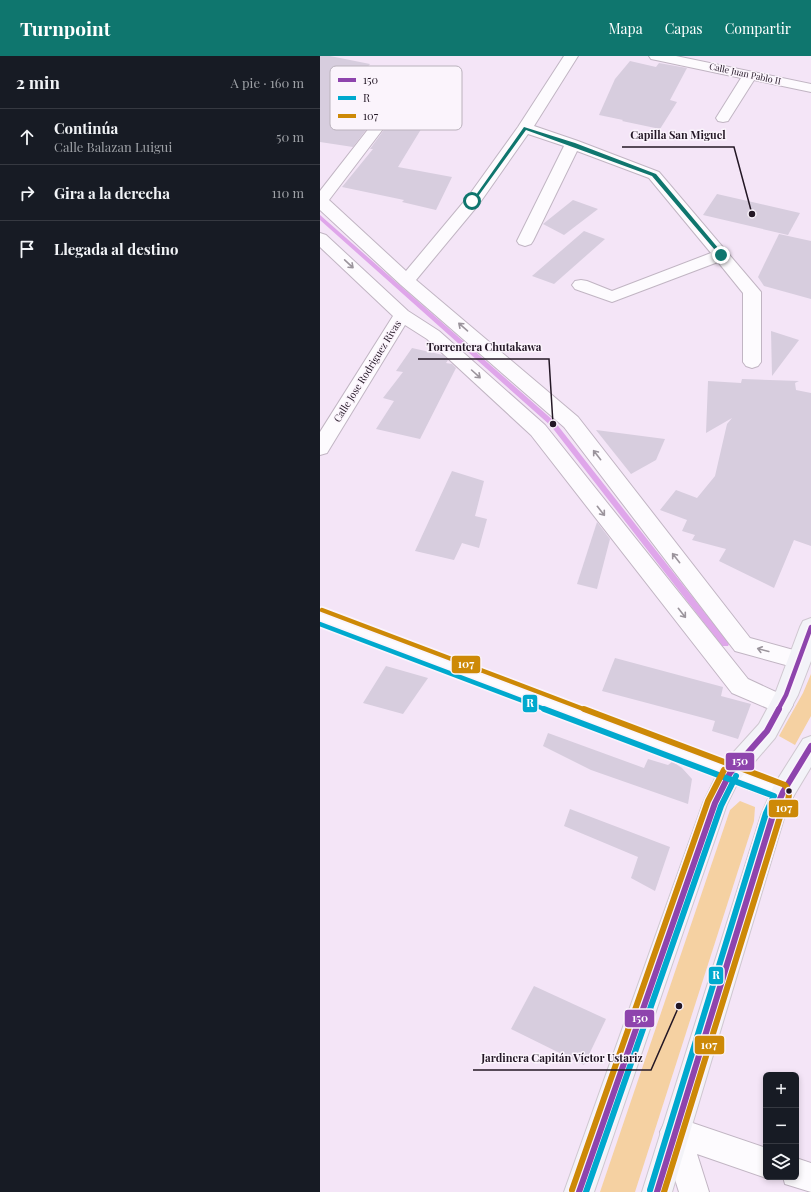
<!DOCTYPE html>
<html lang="es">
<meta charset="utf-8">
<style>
body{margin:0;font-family:"Playfair Display",serif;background:#20242c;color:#f1f3f6}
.controls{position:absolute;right:12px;bottom:12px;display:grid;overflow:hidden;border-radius:6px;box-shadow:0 2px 6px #0003}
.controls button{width:36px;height:36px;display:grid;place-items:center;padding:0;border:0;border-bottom:1px solid #363941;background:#171b24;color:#f1f3f6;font:20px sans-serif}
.stop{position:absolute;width:12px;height:12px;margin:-9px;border:3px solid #0f766e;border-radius:50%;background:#fff}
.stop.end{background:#0f766e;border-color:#fff;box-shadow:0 1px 4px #0008}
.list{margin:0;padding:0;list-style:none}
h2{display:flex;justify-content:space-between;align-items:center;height:52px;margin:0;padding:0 16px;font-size:17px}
h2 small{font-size:13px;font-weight:400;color:#9ea1a6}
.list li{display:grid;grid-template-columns:26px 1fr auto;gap:12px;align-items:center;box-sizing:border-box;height:56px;padding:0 16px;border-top:1px solid #363941}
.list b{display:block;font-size:15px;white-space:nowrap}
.list p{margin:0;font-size:13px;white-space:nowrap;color:#9ea1a6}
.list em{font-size:13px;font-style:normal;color:#9ea1a6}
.icon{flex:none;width:22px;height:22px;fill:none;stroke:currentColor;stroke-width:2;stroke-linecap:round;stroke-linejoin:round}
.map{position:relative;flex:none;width:491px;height:1136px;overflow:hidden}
header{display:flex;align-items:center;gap:24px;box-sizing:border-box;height:56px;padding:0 20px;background:#0f766e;color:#fff}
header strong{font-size:19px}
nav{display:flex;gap:22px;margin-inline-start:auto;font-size:14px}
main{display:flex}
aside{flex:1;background:#171b24}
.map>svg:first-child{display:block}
.green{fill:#f5d1a2}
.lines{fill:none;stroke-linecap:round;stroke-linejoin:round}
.stream{fill:#dfa6ea;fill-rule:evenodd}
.building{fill:#d7cdde}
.minor-casing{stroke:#c1b5c3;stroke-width:2}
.major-casing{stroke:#cfc7d0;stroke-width:2}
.minor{fill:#fdfbfe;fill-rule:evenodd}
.major{fill:#f3f3f8;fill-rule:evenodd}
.bus-1-far1-casing{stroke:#fbf4fc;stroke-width:8}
.bus-1-casing{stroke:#fbf4fc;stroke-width:9}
.bus-2-far1-casing{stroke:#fbf4fc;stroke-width:8}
.bus-2-casing{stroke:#fbf4fc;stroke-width:9}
.bus-3-far1-casing{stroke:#fbf4fc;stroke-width:8}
.bus-3-casing{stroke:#fbf4fc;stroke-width:9}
.bus-1-far1{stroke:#8e44ad;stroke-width:4.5}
.bus-1{stroke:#8e44ad;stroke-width:6}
.bus-2-far1{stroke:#00a9ce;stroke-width:4.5}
.bus-2{stroke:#00a9ce;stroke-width:6}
.bus-3-far1{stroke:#cd8907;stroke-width:4.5}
.bus-3{stroke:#cd8907;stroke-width:6}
.oneway{stroke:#9b949c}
.route{fill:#0f766e}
.bus-dot{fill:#231725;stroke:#fbf4fc;stroke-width:1.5}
.labels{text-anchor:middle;stroke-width:3;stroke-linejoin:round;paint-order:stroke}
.far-street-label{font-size:9px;fill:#231725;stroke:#fbf4fc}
.street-label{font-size:10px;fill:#231725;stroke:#fbf4fc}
.key{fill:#fbf4fc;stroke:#bab2bc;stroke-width:1}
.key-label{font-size:11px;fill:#231725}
.leader{fill:none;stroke:#231725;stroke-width:1.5}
.callout-dot{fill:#231725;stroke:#fbf4fc;stroke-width:1.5}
.callout-label{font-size:11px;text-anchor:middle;font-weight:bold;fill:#231725;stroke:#fbf4fc;stroke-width:3;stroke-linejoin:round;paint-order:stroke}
.line-badge{stroke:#fbf4fc;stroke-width:1.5}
.badge-label{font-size:11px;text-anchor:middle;font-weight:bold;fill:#fff}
</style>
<header>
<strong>Turnpoint</strong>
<nav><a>Mapa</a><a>Capas</a><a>Compartir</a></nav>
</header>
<main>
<aside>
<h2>2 min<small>A pie · 160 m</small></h2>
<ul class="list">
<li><svg class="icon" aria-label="ahead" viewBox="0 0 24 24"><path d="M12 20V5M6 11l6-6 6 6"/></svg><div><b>Continúa</b><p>Calle Balazan Luigui</p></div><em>50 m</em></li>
<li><svg class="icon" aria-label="right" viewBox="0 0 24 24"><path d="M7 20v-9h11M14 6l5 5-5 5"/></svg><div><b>Gira a la derecha</b></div><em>110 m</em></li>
<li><svg class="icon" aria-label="arrive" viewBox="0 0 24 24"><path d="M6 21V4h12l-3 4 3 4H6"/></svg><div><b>Llegada al destino</b></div></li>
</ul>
</aside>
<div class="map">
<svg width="491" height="1136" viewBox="0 0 491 1136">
<rect width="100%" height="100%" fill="#f4e5f7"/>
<g class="green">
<polygon points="491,618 491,660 475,689 459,680 483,637"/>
<polygon points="420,745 435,751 434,765 315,1136 280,1136 410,754"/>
</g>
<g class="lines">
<polygon class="stream" points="0,159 235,366 408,586 409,588 408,590 402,590 231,370 0,164"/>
</g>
<g class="building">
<polygon points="0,0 10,0 50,8 20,44 32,46 30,49 49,52 40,65 52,66 33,91 0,86"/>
<polygon points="310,5 336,11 339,7 367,12 350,44 357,46 340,73 302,65 303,64 279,59 295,23"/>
<polygon points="65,67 103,70 78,111 132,121 116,154 82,146 84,144 22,131 53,93 50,93 66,71"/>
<polygon points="397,138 480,157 468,179 383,159"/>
<polygon points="253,144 278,153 244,179 223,168"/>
<polygon points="264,175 285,183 234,228 212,220"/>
<polygon points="459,178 491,185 491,243 444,230 438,221"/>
<polygon points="451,275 479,284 452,320"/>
<polygon points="92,292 123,299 128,304 126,307 132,308 136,312 100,383 56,373 74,345 63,342 83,316 76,315"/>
<polygon points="422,323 479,325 475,327 476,334 491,337 491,490 474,484 454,532 399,505 406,493 372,484 375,479 362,475 367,464 340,454 356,434 377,442 395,420 407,368 412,362 386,377 388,325 421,327"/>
<polygon points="276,374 345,383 336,404 311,418"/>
<polygon points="132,415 164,425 155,460 167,463 159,492 142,487 134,504 95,495"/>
<polygon points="277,466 290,483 277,533 257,528"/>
<polygon points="295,602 403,631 401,640 431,648 418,683 392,675 395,665 282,635"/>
<polygon points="66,610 108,622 83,658 43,647"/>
<polygon points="228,677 324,712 328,703 348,709 352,706 356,708 362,712 372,723 368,748 271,714 223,690"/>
<polygon points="250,753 350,791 335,835 311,822 318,801 244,770"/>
<polygon points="214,930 286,963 264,1009 191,973"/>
</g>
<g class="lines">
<defs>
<g id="minor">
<polygon points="244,0 258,0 214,70 258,85 339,116 441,236 441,306 438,310 432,312 426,310 423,306 423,237 398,206 292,246 255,233 252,229 255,225 261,224 267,225 292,235 391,197 329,122 257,95 213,185 211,188 205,190 199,188 197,185 244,90 208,78 159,148 96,224 258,361 430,582 488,598 491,603 488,610 480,613 415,595 244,371 81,229 0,154 0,135 53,67 58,66 63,67 65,70 63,73 9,144 86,215 147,142 198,71"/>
<polygon points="329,0 356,0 491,28 491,36 434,24 408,65 403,66 398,65 396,62 421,22 336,4 331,3"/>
<polygon points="0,177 6,179 88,255 119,275 225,369 428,623 469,642 473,649 469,656 461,658 412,637 211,379 107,283 85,269 7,397 0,399 0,376 73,260 0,191"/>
<polygon points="0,553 472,729 475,736 472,743 463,747 0,570"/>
<polygon points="355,1061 446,1092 446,1121 448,1121 446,1122 377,1098 389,1136 359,1136 340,1076 345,1066"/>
<polygon points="476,1102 491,1107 491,1136 465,1128 463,1121 476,1121"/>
</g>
<g id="major">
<polygon points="491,562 491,605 478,639 455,682 419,724 407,748 274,1136 244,1136 383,747 401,710 439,668 455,638 480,571 483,565"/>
<polygon points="491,680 491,711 473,741 465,759 352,1136 322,1136 441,759 454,729 483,683"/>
</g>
</defs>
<use href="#minor" class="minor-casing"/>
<use href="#major" class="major-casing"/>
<use href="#minor" class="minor"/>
<use href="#major" class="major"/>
<defs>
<polyline id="bus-1-far1" points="458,654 466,639 491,571"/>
<g id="bus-1">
<polyline points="259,1136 395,747 410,717 447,675 459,653"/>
<polyline points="337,1136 453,759 463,736 491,690"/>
</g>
<polyline id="bus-2-far1" points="0,568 227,654"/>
<g id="bus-2">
<polyline points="224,653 454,740 446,757 330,1134"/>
<polyline points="266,1136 401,750 416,720"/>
</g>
<polyline id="bus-3-far1" points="2,554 266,654"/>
<g id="bus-3">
<path d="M264,653L465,729C474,738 465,751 460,761L344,1136"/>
<polyline points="252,1134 388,745 404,714"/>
</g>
</defs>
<use href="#bus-1-far1" class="bus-1-far1-casing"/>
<use href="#bus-1" class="bus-1-casing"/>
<use href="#bus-2-far1" class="bus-2-far1-casing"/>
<use href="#bus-2" class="bus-2-casing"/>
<use href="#bus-3-far1" class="bus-3-far1-casing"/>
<use href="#bus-3" class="bus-3-casing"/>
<use href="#bus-1-far1" class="bus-1-far1"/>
<use href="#bus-1" class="bus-1"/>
<use href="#bus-2-far1" class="bus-2-far1"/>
<use href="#bus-2" class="bus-2"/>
<use href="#bus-3-far1" class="bus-3-far1"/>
<use href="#bus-3" class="bus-3"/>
</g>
<defs><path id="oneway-shaft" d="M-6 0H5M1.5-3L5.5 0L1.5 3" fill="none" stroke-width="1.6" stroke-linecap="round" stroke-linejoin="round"/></defs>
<g class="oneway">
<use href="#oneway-shaft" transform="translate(29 208) rotate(43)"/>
<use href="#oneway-shaft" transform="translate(143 271) rotate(-139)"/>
<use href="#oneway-shaft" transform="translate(156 318) rotate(42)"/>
<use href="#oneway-shaft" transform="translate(277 399) rotate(-128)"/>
<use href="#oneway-shaft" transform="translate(281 455) rotate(52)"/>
<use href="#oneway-shaft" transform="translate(356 502) rotate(-128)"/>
<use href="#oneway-shaft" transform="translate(362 557) rotate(52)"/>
<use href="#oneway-shaft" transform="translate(443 594) rotate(-165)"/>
</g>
<polygon class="route" points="204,71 255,87 336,118 404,199 400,200 332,120 206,74 154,146 151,146"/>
<circle class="bus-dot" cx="469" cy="735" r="3.5"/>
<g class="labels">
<g class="far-street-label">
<text transform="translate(425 18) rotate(12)" y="3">Calle Juan Pablo II</text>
</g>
<g class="street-label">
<text transform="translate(47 315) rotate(-58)" y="4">Calle Jose Rodriguez Rivas</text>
</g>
</g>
<rect x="10" y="10" width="132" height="64" rx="6" class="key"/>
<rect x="18" y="22" width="18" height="4" fill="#8e44ad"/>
<rect x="18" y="40" width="18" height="4" fill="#00a9ce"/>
<rect x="18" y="58" width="18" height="4" fill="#cd8907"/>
<g class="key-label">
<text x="43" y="28">150</text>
<text x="43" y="46">R</text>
<text x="43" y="64">107</text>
</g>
<path class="leader" d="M432 158L414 91H302M233 368L229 303H98M359 950L331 1014H153"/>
<g class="callout-dot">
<circle cx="432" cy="158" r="4"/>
<circle cx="233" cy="368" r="4"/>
<circle cx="359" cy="950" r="4"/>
</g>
<g class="callout-label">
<text x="358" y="83">Capilla San Miguel</text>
<text x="164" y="295">Torrentera Chutakawa</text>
<text x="242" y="1006">Jardinera Capitán Víctor Ustariz</text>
</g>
<g class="line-badge">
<rect x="131" y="599" width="30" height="19" rx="4" fill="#cd8907"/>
<rect x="202" y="638" width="16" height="19" rx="4" fill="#00a9ce"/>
<rect x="405" y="696" width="30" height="19" rx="4" fill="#8e44ad"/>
<rect x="448" y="743" width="31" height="19" rx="4" fill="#cd8907"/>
<rect x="388" y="910" width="16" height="19" rx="4" fill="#00a9ce"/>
<rect x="304" y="953" width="31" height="19" rx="4" fill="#8e44ad"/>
<rect x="374" y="979" width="31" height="20" rx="4" fill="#cd8907"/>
</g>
<g class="badge-label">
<text x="146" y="612">107</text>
<text x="210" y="651">R</text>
<text x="420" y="709">150</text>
<text x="464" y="756">107</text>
<text x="396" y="923">R</text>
<text x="320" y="966">150</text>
<text x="389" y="993">107</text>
</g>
</svg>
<div class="controls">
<button>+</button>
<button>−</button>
<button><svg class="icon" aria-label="layers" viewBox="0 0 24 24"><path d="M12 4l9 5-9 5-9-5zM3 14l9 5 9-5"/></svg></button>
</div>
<div class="stop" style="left:152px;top:145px"></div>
<div class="stop end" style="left:401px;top:199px"></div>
</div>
</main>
